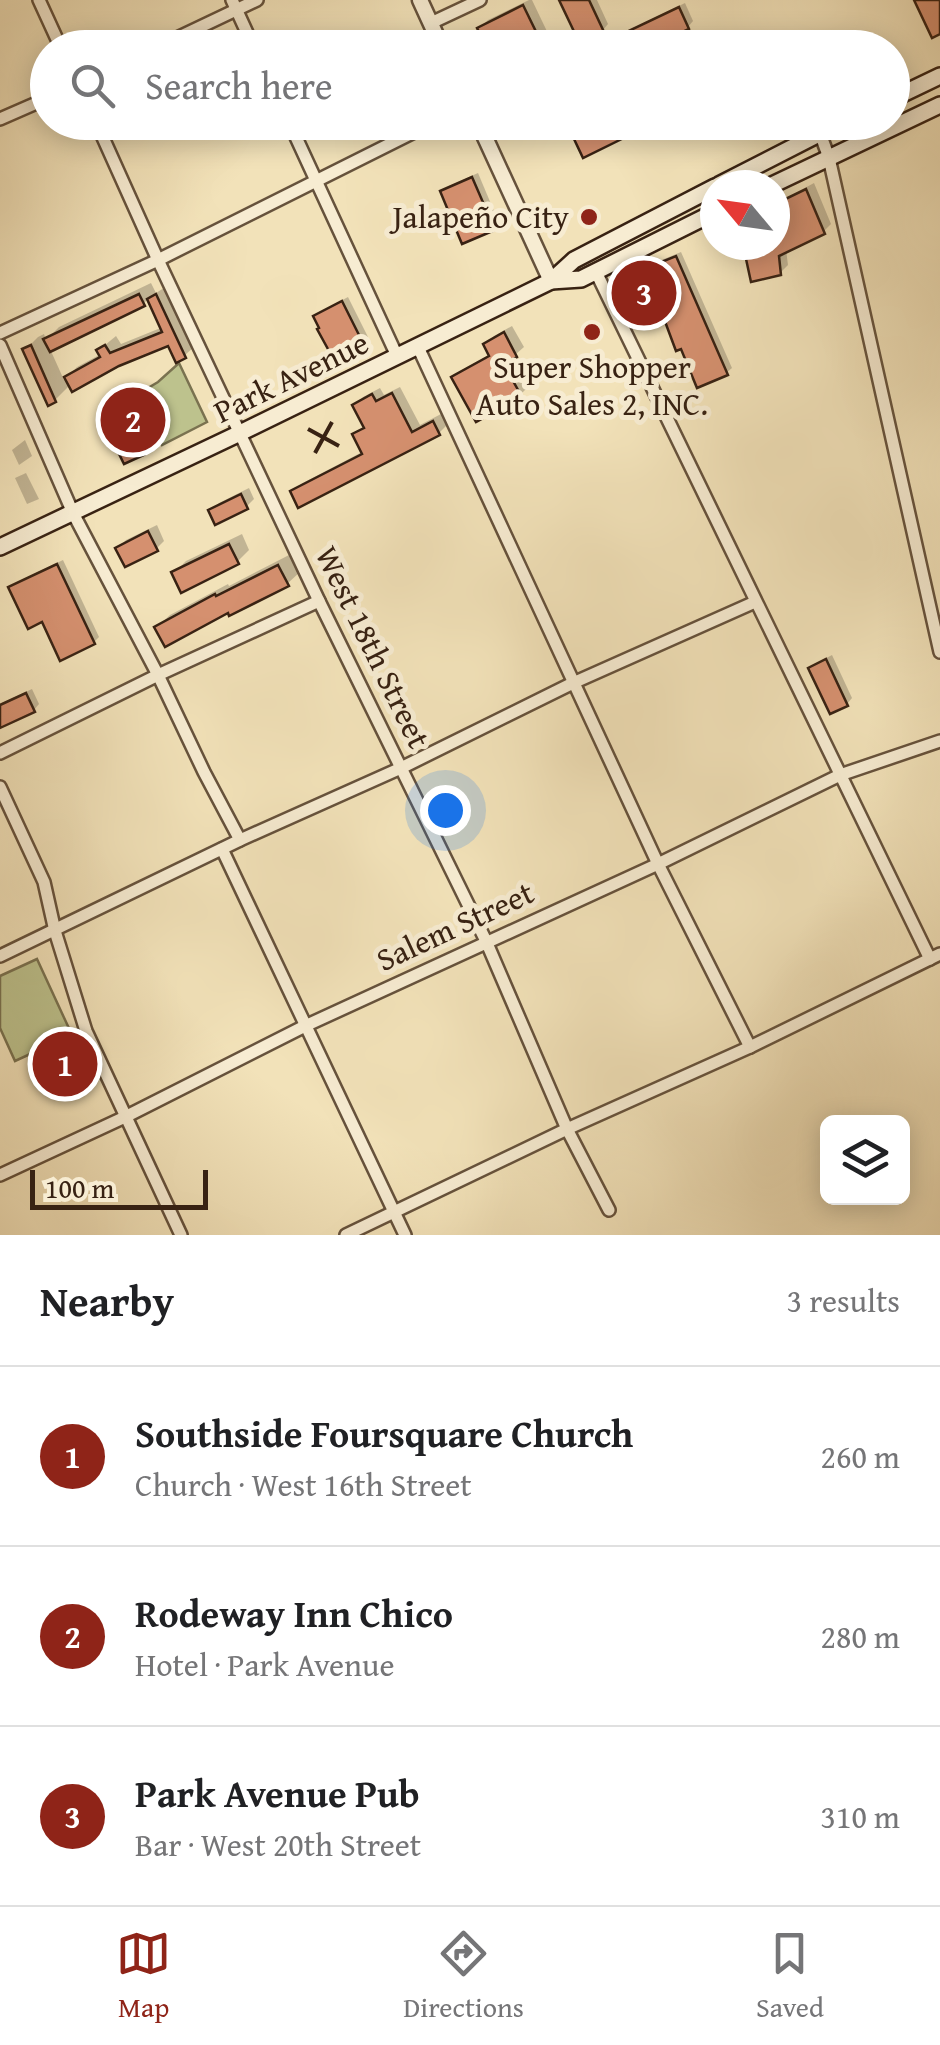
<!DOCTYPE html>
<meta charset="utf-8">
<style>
body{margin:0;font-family:"Gentium Book Plus",serif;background:#f6f6f6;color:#202124}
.controls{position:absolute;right:30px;bottom:30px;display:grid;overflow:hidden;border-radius:15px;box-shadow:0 5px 25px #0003}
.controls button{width:90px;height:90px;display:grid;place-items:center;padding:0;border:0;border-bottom:2px solid #e0e0e0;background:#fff;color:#202124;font:50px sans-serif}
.compass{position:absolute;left:700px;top:170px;width:90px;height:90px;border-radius:50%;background:#fff;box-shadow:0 5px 25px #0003;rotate:299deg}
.scale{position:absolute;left:30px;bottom:25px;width:178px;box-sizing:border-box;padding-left:10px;border:5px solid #382213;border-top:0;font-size:28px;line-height:35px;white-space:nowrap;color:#382213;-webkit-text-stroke:8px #f7ecd2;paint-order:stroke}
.you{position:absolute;left:445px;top:810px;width:35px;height:35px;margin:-25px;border:8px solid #fff;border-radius:50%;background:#1a73e8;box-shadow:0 0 0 15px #1a73e833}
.badge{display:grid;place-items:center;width:65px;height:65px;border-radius:50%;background:#8f2418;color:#fff;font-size:32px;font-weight:700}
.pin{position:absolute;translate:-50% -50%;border:5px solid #fff;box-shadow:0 2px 10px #0006}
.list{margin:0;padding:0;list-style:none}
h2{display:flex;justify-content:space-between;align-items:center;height:130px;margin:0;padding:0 40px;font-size:42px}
h2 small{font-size:32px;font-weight:400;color:#757577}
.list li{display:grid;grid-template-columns:65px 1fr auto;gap:30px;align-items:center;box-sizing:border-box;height:180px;padding:0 40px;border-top:2px solid #e0e0e0}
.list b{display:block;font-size:38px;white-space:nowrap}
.list p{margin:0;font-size:32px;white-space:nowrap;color:#757577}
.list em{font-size:32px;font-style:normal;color:#757577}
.icon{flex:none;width:55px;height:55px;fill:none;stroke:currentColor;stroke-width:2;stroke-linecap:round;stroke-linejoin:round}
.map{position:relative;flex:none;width:940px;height:1235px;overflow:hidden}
.search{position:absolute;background:#fff;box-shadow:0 5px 25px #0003;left:30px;right:30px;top:30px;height:110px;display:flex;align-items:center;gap:25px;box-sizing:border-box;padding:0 35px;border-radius:55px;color:#757577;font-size:38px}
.sheet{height:670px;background:#fff}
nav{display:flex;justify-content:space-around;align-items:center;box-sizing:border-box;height:140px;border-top:2px solid #e0e0e0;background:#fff;font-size:28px;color:#757577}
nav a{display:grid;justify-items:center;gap:5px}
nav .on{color:#8f2418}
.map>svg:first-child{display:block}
.green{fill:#bdc28d;stroke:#7a7250;stroke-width:2.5}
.shadow{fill:#0003;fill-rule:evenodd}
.building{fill:#d5906f;stroke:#382213;stroke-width:2.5}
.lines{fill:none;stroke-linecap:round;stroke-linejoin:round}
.minor-casing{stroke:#66523c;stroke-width:16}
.tertiary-casing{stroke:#66523c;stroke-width:19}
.secondary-casing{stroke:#382213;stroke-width:20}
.minor{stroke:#f7ecd2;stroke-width:11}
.tertiary{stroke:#f7ecd2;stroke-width:14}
.secondary{stroke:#f7ecd2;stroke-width:15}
.ticks{fill:none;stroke:#382213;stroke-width:4}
.poi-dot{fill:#8f2418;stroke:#f7ecd2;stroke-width:4}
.labels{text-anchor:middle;stroke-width:10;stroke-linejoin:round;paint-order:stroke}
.poi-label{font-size:32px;fill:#382213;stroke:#f7ecd2;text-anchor:end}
.street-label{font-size:32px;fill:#382213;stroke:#f7ecd2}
</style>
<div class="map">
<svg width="940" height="1235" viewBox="0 0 940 1235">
<rect width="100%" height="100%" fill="#f2e2b9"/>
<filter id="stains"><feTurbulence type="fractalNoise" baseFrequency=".002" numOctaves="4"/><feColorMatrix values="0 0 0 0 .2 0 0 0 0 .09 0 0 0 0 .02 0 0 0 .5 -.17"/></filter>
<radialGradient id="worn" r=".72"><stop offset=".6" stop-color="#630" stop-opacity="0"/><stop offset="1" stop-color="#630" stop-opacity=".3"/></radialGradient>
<g class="green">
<polygon points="179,363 207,422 162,445 138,394 158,382"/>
<polygon points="37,959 72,1035 15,1061 0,1028 0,976"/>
</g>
<g class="shadow">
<polygon points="529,0 532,0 554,46 490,48 480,28 488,20"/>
<polygon points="562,0 597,0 608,24 603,30 611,48 584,48"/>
<polygon points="685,3 693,21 688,27 623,36 629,30"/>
<polygon points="478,173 499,223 493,228 443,192 449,186"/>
<polygon points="814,183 831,224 823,232 786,249 788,265 780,273 746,245 775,245 775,204"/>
<polygon points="681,252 732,368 726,373 659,297 633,287 650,276 647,269 652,264"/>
<path d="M151,283L156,293L167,286L195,346L184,356L170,343L71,384L55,400L25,350L38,337L44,334L46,340L59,327ZM149,298L163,327L121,344L116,336L99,350L101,354L77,367L64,380L50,349L143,304Z"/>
<polygon points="348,297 368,337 358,348 316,317 322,311"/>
<polygon points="512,326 524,347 516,354 519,360 515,364 528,387 520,395 454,378 462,370 491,354 486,344 494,336"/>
<polygon points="400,387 420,425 441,414 447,425 439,433 293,492 301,484 364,451 356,434 365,425 355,405 363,397 380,388 384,395"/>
<polygon points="129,401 150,445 142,453 104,418 112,410"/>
<polygon points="25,440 32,456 19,465 12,450"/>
<polygon points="26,473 39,499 27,504 15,478"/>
<polygon points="249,488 254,499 246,507 211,511 219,503"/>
<polygon points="157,525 164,541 156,549 118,548 126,540"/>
<polygon points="242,534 249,550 237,562 174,573 186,561"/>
<polygon points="291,554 300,572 287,584 229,610 157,627 170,615 228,584 229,586"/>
<polygon points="63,560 99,637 94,642 43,618 11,587 17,582"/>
<polygon points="832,655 852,698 847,704 811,668 817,663"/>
<polygon points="32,689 39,704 34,710 0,726 0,704"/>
</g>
<g class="building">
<polygon points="559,0 589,0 604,32 580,44"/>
<polygon points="914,0 940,0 940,34 932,38"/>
<polygon points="523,5 544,48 487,48 477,28"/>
<polygon points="679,7 689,29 649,48 626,48 620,35"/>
<polygon points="566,122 639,122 642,129 583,158"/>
<polygon points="472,177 495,230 462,244 440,191"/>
<polygon points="806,189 825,234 779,256 781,275 751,282 743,245 775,245 775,204"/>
<polygon points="676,256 728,375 697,388 681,349 676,351 657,300 640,308 630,286 648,278 644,269"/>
<polygon points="139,294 145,306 50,352 43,339"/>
<polygon points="156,294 186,358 176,363 168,346 119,366 72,392 64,377 100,357 96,350 105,345 110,353 162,332 147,299"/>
<polygon points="342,301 364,345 359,348 360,350 334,360 317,329 319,328 313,316"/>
<polygon points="504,332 517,357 508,362 513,370 508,372 522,397 476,422 451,377 489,356 483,344"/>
<polygon points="31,345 56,402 48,406 22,349"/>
<polygon points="392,393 412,432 433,421 440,435 298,508 290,491 362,454 352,434 364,428 352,405 372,394 376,401"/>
<polygon points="120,407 144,455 124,464 101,417"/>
<polygon points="241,494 248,509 215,525 208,510"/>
<polygon points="148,531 158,551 125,567 115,548"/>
<polygon points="229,544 239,564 181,593 171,572"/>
<polygon points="57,564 95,644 60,661 42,622 28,629 8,587"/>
<polygon points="278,565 289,586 229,616 228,613 165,647 154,627 215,594 216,596"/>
<polygon points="826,659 848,706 830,714 808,668"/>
<polygon points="26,693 35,712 0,728 0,705"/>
</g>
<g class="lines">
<defs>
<g id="minor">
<polyline points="39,0 61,48"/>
<polyline points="232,0 254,48"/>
<polyline points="431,23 480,0"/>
<polyline points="156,48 257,0"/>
<polyline points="0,119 48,98"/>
<polyline points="96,122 158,260 319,601 486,941 567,1129 609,1210"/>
<polyline points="289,122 397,356"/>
<polyline points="820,133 829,158 940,652"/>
<polyline points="596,272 930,959"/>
<polyline points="0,333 158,260 434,122"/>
<polyline points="0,345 73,513 158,675 204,772 240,840"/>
<polyline points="418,347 658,864 750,1047"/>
<polyline points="0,753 158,675 319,601"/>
<polyline points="0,787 44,882 55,931 86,1031 181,1235"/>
<polyline points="222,849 405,1235"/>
<polyline points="0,956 240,840 401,768 573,683 755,602"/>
<polyline points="0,1175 125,1117 305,1026 658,864 840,775 940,741"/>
<polyline points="346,1235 567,1129 750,1047 940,954"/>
</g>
<g id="tertiary">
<polyline points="420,0 442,48"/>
<polyline points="478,122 551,281"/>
</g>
<g id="secondary">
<polyline points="892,99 940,76"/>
<polyline points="719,185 842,122"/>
<polyline points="772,185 940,105"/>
<polyline points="551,281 581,279 715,212"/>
<polyline points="0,547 240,433 551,281 574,260 715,187"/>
</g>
</defs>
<use href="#minor" class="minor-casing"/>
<use href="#tertiary" class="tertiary-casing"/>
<use href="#secondary" class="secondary-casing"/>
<use href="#minor" class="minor"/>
<use href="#tertiary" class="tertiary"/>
<use href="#secondary" class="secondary"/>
</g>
<path class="ticks" d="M308,429L339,446M315,453L332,422"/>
<g class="poi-dot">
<circle cx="589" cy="217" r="10"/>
<circle cx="592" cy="332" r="10"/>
</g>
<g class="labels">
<g class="poi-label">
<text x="569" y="228">Jalapeño City</text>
<text x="592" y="378" text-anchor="middle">Super Shopper<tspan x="592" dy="37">Auto Sales 2, INC.</tspan></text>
</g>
<g class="street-label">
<text transform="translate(291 377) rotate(-26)" y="11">Park Avenue</text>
<text transform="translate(373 647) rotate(64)" y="11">West 18th Street</text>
<text transform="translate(455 926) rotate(-25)" y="11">Salem Street</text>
</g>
</g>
<rect width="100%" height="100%" filter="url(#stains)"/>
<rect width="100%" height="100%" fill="url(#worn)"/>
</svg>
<div class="controls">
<button><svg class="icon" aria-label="layers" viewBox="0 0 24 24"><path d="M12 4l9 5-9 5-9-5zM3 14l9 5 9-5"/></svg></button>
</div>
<svg class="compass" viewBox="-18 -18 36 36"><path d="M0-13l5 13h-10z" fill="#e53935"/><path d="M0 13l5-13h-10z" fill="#757577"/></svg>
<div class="scale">100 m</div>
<div class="you"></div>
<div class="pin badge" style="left:65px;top:1064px">1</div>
<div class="pin badge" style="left:133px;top:420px">2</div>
<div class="pin badge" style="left:644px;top:293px">3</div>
<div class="search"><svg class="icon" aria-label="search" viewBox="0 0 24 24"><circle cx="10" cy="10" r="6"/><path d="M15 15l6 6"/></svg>Search here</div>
</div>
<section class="sheet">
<h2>Nearby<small>3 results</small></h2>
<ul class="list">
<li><span class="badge">1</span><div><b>Southside Foursquare Church</b><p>Church · West 16th Street</p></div><em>260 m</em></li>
<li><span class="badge">2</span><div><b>Rodeway Inn Chico</b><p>Hotel · Park Avenue</p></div><em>280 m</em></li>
<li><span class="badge">3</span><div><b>Park Avenue Pub</b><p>Bar · West 20th Street</p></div><em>310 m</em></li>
</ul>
</section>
<nav>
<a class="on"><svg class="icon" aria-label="map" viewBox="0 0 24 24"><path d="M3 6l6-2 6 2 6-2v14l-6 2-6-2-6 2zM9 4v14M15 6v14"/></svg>Map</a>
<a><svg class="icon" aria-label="directions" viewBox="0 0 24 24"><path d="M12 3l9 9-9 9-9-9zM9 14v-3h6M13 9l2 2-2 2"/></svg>Directions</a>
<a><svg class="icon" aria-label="saved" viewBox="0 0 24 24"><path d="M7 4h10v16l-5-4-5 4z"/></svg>Saved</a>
</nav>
